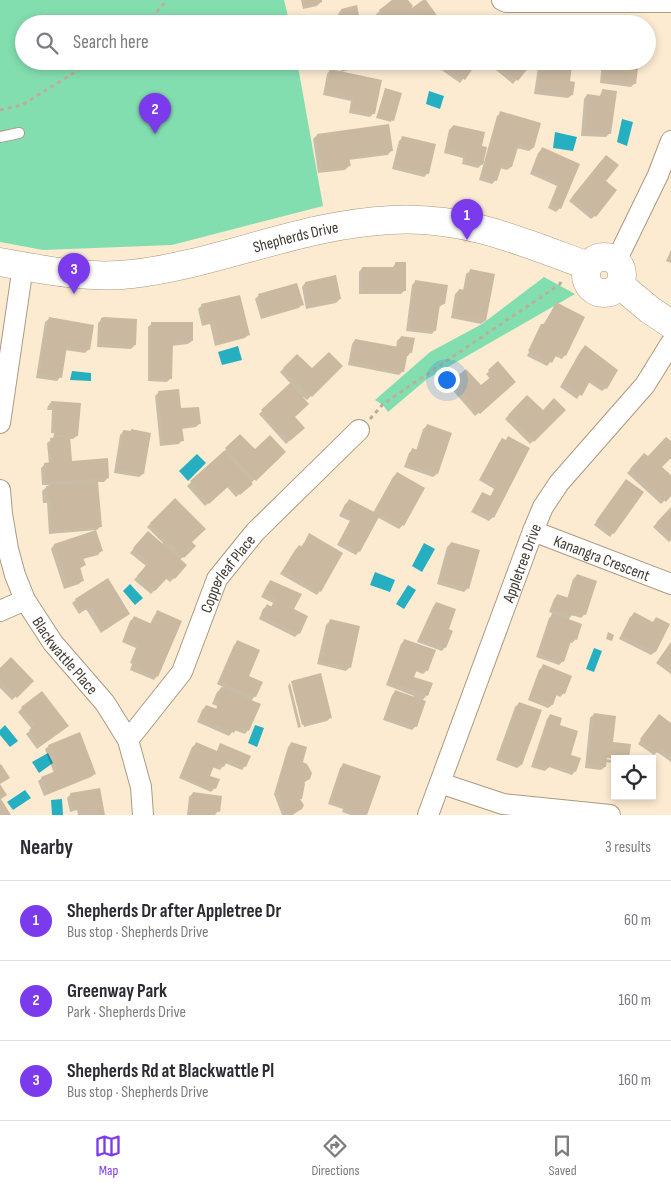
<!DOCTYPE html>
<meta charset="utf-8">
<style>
body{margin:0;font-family:"Sofia Sans Condensed",sans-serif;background:#f2f2f3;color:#2b2b33}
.controls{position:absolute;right:15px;bottom:15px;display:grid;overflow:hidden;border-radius:0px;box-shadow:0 2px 8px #0003}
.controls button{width:45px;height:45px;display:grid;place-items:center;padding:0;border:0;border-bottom:1px solid #e1e1e2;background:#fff;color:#2b2b33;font:25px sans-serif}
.you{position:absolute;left:446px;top:379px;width:18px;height:18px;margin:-12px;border:4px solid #fff;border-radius:50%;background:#1a73e8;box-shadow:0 0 0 8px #1a73e833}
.badge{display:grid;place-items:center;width:32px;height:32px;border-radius:50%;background:#7c3aed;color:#fff;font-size:16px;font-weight:700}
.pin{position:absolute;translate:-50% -41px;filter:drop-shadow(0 1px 2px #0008)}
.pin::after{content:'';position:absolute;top:26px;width:18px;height:15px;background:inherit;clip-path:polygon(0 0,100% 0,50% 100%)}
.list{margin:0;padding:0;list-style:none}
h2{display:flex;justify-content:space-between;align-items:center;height:65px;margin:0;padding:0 20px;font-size:21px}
h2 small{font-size:16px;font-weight:400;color:#7c7c81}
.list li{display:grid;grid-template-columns:32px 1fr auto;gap:15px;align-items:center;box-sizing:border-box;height:80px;padding:0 20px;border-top:1px solid #e1e1e2}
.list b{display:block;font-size:19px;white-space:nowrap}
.list p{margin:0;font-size:16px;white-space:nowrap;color:#7c7c81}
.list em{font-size:16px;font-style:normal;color:#7c7c81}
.icon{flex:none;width:28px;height:28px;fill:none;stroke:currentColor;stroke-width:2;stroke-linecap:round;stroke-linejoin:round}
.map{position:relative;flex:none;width:671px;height:815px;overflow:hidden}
.search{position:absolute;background:#fff;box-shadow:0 2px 8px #0003;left:15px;right:15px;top:15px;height:55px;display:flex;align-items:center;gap:12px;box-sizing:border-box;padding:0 18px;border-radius:28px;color:#7c7c81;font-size:19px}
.sheet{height:305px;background:#fff}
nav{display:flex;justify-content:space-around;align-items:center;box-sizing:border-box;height:70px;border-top:1px solid #e1e1e2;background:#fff;font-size:14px;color:#7c7c81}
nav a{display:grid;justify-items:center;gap:2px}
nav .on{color:#7c3aed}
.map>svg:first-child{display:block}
.green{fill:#83deaf}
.water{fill:#25afc1}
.shadow{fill:#0003}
.building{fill:#cab9a0}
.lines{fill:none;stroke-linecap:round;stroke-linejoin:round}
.service-casing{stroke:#aa9a82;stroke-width:12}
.minor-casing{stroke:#aa9a82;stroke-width:22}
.secondary-casing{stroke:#aa9a82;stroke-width:29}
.path{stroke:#bcaf9a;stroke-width:3;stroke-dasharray:4 4;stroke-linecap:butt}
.service{stroke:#fff;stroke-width:10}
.minor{stroke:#fff;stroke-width:20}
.secondary{stroke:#fff;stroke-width:28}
.labels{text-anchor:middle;stroke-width:4;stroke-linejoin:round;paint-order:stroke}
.street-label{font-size:16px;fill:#423b31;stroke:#fff}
</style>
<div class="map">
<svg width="671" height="815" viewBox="0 0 671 815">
<rect width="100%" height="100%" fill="#fcebd1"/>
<g class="green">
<polygon points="0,0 284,0 290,24 24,24 24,61 297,61 323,206 172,245 43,250 0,242"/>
<polygon points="544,277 575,294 427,379 388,412 383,405 375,400 430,352 482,324"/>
</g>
<g class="water">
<polygon points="429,91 444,96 440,109 426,104"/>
<polygon points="622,119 633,122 627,146 617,142"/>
<polygon points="555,132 577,137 573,151 553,148"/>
<polygon points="238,346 242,360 222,365 218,352"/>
<polygon points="72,371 91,373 91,381 70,380"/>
<polygon points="197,454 206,463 188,481 179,471"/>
<polygon points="424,543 435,549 422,572 412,566"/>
<polygon points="375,572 395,580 390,592 370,585"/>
<polygon points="130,584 143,598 135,605 123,591"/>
<polygon points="408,585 416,590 404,609 396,604"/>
<polygon points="594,648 602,651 594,672 586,669"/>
<polygon points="5,725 18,741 10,747 0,735 0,730"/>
<polygon points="255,725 264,728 257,747 248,743"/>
<polygon points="48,753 53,763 39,773 32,762"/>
<polygon points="25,790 31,798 13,810 7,802"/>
<polygon points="62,799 63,815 52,815 51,800"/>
</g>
<g class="shadow">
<polygon points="301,0 321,0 321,2 317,6 303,9"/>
<polygon points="394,0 406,0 413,9 436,24 383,24 376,14"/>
<polygon points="341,10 360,21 371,24 340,24 338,14"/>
<polygon points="339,61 372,61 369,65 341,72"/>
<polygon points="434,61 477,61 460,83 433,64"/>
<polygon points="495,61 527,67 513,84 491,66"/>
<polygon points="549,61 579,61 575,66 570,66 568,82 572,95 568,98 534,94 538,67 542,63 549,64"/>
<polygon points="602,61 638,61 635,83 631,87 600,83"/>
<polygon points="330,70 374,113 370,117 349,113 351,101 323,95 327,74"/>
<polygon points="385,90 400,94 391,122 376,118"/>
<polygon points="603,90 610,133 606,137 581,136 584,99 587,95 599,97"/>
<polygon points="501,113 539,123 533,148 529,151 516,148 511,167 507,170 499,168 496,180 492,184 479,180 497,116"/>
<polygon points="388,125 391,151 388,155 348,160 349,166 345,170 318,173 313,139 317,135"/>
<polygon points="453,126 480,146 482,161 484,162 478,168 462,164 463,158 444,153 449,130"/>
<polygon points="403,137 428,173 424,177 392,169 399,141"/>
<polygon points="542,149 578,164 560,208 556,212 548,208 557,186 530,174 538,153"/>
<polygon points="602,160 604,181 595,216 591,219 569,201"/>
<polygon points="671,250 671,263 666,261"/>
<polygon points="396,263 405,290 401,294 359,294 359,272 362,268 392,268"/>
<polygon points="470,271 485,321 481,324 451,318 455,294 459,290 463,291 466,274"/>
<polygon points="416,281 444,304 439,307 435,330 432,334 406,331 412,285"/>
<polygon points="305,283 340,299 336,303 306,309 302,287"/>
<polygon points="259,295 302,304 299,308 261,319 255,299"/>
<polygon points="556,304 565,355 562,359 555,356 547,366 527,356 541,328"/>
<polygon points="202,305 248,335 245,338 215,346 210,324 202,326 198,309"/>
<polygon points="49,319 89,349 85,353 65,350 60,377 57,381 36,378 45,322"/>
<polygon points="102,319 135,345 131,349 97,347 98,323"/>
<polygon points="152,324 192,341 188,344 171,346 171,378 167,382 148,381 148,327"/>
<polygon points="401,337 411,352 408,356 406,356 403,371 399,375 348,365 352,344 355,340 396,348 397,341"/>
<polygon points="585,346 606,388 602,391 588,382 577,399 560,387 581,350"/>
<polygon points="297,355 312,370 341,366 307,400 303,397 294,417 303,428 286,444 259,414 291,384 280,372"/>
<polygon points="498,363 511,385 475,416 449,386 452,382 481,387 490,379 486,374"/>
<polygon points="159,392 180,410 200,423 196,427 181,429 182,440 179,444 160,446 155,396"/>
<polygon points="527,397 543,412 564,410 530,444 505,419"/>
<polygon points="51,402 77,436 73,439 69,439 71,462 108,478 104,482 97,482 101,526 97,530 49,534 47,503 43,503 42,491 49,485 42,485 41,468 45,464 49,464 47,443 53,439 54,433 51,433 52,410 47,410 48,406"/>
<polygon points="427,426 437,474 433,477 404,467 409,453 412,450 416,451 423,429"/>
<polygon points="124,431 143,474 139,477 114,473 120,435"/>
<polygon points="240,436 254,451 284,452 236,497 227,487 205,506 187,486"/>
<polygon points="508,438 493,517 489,521 471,512 482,493 490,497 494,489 479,480 499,443 502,439 505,441"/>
<polygon points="671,443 671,456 661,467 671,477 671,494 661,504 627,473 645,455 648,458"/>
<polygon points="397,473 423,488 403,525 399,529 377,517 359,551 356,555 337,545 350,521 339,516 345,504 349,501 373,513 393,477"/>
<polygon points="623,485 613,533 610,537 594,525"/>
<polygon points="175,499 191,542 194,546 179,561 185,565 174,578 170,582 165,578 151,594 134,580 146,566 130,553 144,536 161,545 163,543 147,527"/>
<polygon points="671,508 671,540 669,542 653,527"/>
<polygon points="95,532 101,551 98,555 83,559 85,565 79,569 82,581 79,584 64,589 51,549 54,545"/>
<polygon points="310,535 320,591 317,595 280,574 295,550 299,546 301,547"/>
<polygon points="451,543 468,588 464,592 437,584 447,547"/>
<polygon points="577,575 585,614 581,618 572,615 568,620 576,639 572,643 569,642 563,661 559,665 536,657 549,618 554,614 549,612 554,599 557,595 567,599 573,579"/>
<polygon points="271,581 293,610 299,633 295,637 259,619 263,609 267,606 271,607 273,603 261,597 267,585"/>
<polygon points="76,600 128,614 101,633 86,609 79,614 72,603"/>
<polygon points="436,603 447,630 445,647 442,651 417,642 433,607"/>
<polygon points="158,612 157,676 154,680 130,670 132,664 130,663 136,648 122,642 130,621 134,618 150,624 154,616"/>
<polygon points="634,614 652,623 656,619 668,625 655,652 651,655 619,639 630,617"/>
<polygon points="330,621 350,667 346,671 317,664 326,625"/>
<polygon points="405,640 427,670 423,674 415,671 413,677 427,695 422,701 416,726 412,730 383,720 392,695 395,692 413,698 414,696 386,685 401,644"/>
<polygon points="238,642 247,677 255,696 251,701 248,730 245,734 234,730 229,736 197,722 202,710 206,706 216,710 217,706 212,704 217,692 223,687 217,684 234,645"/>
<polygon points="671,643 671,674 656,663"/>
<polygon points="543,666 564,693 560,697 556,695 552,705 548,708 528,700 539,670"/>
<polygon points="0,670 32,681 12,700 0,688"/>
<polygon points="320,675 331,717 327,721 304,727 293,683 291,683"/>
<polygon points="290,683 301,727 298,728 288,686"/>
<polygon points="519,703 540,711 521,765 517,768 496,760 515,707"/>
<polygon points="22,708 63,729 37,749 26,734 32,729 18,712"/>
<polygon points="594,714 612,743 628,759 601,756 601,759 615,760 615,763 605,762 605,767 601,770 585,768 590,718"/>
<polygon points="550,715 558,725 575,771 572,775 549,767 545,771 531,767 547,719"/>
<polygon points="655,720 671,725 671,762 657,752 654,755 638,744"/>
<polygon points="196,744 216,752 221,745 245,766 242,770 225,763 220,770 212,767 208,776 215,788 211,792 179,778 192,747"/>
<polygon points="291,744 309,778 304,783 299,800 301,809 293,815 282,815 274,794 288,747"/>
<polygon points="49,746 95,773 91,777 44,796 38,781 42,778 54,773 45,749"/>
<polygon points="343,765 379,777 366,815 350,815 342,812 343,809 328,804 340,768"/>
<polygon points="193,793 218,811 215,815 187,815 189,797"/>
<polygon points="71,794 104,815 78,815 77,810 70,812 67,798"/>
</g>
<g class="building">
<polygon points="305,0 322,0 322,2 306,6"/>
<polygon points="392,0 408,0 413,6 402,15 423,0 426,0 441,21 437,24 395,24 393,21 389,24 379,10"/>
<polygon points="357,5 360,20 367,18 371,20 372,24 345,24 341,9"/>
<polygon points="343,61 372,61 372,62 345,69"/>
<polygon points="438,61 478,61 465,80"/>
<polygon points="492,61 522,61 529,67 518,81"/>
<polygon points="605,61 639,61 636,84 603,80"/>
<polygon points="541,62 572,66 570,81 575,82 573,95 537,90"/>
<polygon points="330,69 382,80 375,114 352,109 354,97 326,91"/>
<polygon points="385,88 402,93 394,121 377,117"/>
<polygon points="602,89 617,91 611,134 585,132 587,94 601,96"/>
<polygon points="500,111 541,123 534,148 519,144 512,167 502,165 497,181 482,177"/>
<polygon points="389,124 393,151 349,158 351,166 322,170 317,134"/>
<polygon points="453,125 485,132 482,146 487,147 483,165 465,161 466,154 447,150"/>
<polygon points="402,136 436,144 429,174 395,165"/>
<polygon points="542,147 580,164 561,209 551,205 560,182 532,170"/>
<polygon points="606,155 619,165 606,181 617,190 596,217 572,197"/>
<polygon points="395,262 406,262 406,291 362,291 362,267 395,267"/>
<polygon points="470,269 495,274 486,321 454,315 459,289 466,290"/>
<polygon points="336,275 341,299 310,306 305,282"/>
<polygon points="415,280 448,285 445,304 440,304 436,331 409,327"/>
<polygon points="297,283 304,305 265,316 258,294"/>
<polygon points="240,295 250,335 219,343 214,321 205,323 201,304"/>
<polygon points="556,302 585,317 566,356 558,352 552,363 528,351 541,324 545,324"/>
<polygon points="49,317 94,325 90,350 67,346 62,378 39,374"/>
<polygon points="104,317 137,319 136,345 100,344 101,318"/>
<polygon points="151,322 193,322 193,341 173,343 172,379 151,378"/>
<polygon points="401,336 415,338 412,353 408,352 404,372 351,362 355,339 399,347"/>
<polygon points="585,345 618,370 607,389 591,379 582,396 563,383"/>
<polygon points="329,352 343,366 312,397 283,368 297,354 312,368"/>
<polygon points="498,361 516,382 480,414 451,381 466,369 481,385 493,375 488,370"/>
<polygon points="290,383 309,404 295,417 305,428 290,441 261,410"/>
<polygon points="179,389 181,408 199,407 201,424 182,426 184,441 164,443 158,391"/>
<polygon points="527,395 543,410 554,398 566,410 534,442 508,415"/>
<polygon points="51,401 81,403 78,436 57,435 57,430 54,429 55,407 51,406"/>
<polygon points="427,424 452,433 438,474 407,464 412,448 418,450"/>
<polygon points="131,429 151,433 144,474 117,469 123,430 131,431"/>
<polygon points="240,434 255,449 270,435 286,452 256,481 225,448"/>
<polygon points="70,436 72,461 108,458 109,478 45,482 44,463 52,462 50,438"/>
<polygon points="508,436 530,448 494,518 474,508 482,492 491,496 497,485 482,476 502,438 506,440"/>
<polygon points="666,437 671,441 671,458 662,467 671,475 671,496 666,502 630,469 644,453 648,456"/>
<polygon points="224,451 253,484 240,495 231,484 209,504 190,481"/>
<polygon points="397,472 425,488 404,526 375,510"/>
<polygon points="626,479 644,492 614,534 596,521"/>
<polygon points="98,482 102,527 52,530 50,500 47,500 46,486"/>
<polygon points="175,498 206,529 192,542 196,546 184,558 150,523"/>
<polygon points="349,499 380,515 360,552 340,541 352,517 342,512"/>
<polygon points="671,507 671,537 656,523"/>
<polygon points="96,530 103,551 83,558 86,565 80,567 84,581 67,586 54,544"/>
<polygon points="148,531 187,565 175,579 170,575 155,591 137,576 149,562 133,548"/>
<polygon points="309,533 343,553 321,592 283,570 299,545 302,547"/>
<polygon points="451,542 480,550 469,589 440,580"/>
<polygon points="577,574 597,581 586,615 575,612 574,616 552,609 557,594 569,598"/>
<polygon points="108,578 130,614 105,630 91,607 83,611 75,599"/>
<polygon points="270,580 302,594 294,609 308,616 300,634 261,615 267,604 272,607 276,599 264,594"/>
<polygon points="436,602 456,609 449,629 453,631 446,648 420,638"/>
<polygon points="157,610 182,621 158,677 133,666 135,661 132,660 139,645 124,638 134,616 152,624"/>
<polygon points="634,612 653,622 656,617 670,624 656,652 622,635"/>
<polygon points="552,613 582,624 577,640 572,638 564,662 539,653"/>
<polygon points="330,619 360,626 351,668 320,661"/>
<polygon points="608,632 614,635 612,641 606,639"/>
<polygon points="404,639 436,650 428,671 418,667 414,677 433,683 428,696 389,681"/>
<polygon points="237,640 260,650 249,676 263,682 256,697 220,681"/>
<polygon points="671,642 671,668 659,659"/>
<polygon points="11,657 34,681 17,698 0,680 0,668"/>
<polygon points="543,664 572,676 565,694 558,691 553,705 530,696"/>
<polygon points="321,673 332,718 302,725 291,681"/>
<polygon points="221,687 261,704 249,731 237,726 234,733 200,718 206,705 217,709 220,702 215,700"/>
<polygon points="395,690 426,701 417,727 386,717"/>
<polygon points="42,691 69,726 41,746 29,730 35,725 21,707"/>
<polygon points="519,702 542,710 522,765 499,757"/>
<polygon points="594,713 616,716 613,742 631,744 629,759 607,758 606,767 588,765"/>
<polygon points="550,714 562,718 560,725 578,731 571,755 581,758 576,772 551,763 549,768 534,763"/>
<polygon points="659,714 671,723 671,756 661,748 658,753 640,739"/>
<polygon points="80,732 96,774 48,793 41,777 58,770 48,745"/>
<polygon points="196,742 217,751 220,743 251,756 246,767 228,759 224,767 215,763 210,776 220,779 216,789 182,775"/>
<polygon points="291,742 307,747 303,762 307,764 312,773 310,779 304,782 305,784 302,799 300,799 304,805 302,809 290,815 287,814 277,790"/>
<polygon points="343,763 381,776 367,815 345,809 346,806 331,801"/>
<polygon points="1,764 10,778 0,784 7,795 1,799 11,815 0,815 0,765"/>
<polygon points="100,788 105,815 82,815 81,807 73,809 70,793"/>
<polygon points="193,792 222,796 220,812 215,811 214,815 189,815"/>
</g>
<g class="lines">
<defs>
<polyline id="service" points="0,137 19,133"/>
<g id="minor">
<polyline points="502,0 506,2 671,2"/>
<polyline points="614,260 622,249 658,175 671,141"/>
<polyline points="0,423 23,266"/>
<path id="s1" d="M0,490L2,514L8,549L15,575L25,600L53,643L105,703L128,740L141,787L143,815"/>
<path id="s2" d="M533,531L671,584"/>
<polyline points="0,611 25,600"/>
<path id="s3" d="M128,740L182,672L217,579L255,532L359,430"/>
<polyline points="440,783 503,804 610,815"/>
<path id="s4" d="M428,815L533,531L543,507L559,483L645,385L671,343"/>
</g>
<g id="secondary">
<circle cx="604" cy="275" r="18"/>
<path id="s5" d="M0,262C43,270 88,279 132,274C219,264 302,224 391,220C464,216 521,241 588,266"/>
<polyline points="620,285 650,310 671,324"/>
</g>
</defs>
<use href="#service" class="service-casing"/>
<use href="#minor" class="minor-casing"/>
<use href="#secondary" class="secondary-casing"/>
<g class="path">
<polyline points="146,24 167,0"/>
<polyline points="0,110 22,105 93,61"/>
<polyline points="370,419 383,404 560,284 562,279"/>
</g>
<use href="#service" class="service"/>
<use href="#minor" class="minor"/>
<use href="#secondary" class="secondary"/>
</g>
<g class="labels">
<g class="street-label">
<text dy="6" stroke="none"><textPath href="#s5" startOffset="301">Shepherds Drive</textPath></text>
<text dy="6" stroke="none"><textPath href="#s2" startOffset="74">Kanangra Crescent</textPath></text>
<text dy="6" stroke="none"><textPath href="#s4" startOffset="269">Appletree Drive</textPath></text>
<text dy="6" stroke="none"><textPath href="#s3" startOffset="196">Copperleaf Place</textPath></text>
<text dy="6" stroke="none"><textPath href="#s1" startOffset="182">Blackwattle Place</textPath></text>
</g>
</g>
</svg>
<div class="controls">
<button><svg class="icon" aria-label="locate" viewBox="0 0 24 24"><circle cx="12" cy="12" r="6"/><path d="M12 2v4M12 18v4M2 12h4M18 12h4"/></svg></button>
</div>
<div class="you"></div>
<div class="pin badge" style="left:467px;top:240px">1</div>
<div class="pin badge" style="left:155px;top:134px">2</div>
<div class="pin badge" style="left:74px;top:294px">3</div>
<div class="search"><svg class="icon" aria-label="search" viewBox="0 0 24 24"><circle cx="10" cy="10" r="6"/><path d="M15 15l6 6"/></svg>Search here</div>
</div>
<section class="sheet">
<h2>Nearby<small>3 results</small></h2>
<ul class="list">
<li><span class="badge">1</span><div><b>Shepherds Dr after Appletree Dr</b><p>Bus stop · Shepherds Drive</p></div><em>60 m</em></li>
<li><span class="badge">2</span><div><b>Greenway Park</b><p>Park · Shepherds Drive</p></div><em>160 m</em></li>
<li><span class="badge">3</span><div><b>Shepherds Rd at Blackwattle Pl</b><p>Bus stop · Shepherds Drive</p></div><em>160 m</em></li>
</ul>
</section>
<nav>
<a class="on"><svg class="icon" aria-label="map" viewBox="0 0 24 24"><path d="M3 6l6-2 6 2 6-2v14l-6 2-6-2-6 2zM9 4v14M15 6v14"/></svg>Map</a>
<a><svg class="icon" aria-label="directions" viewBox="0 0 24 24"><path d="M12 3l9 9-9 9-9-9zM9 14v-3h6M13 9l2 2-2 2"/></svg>Directions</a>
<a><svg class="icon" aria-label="saved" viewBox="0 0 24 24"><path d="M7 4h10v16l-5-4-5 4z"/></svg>Saved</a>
</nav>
